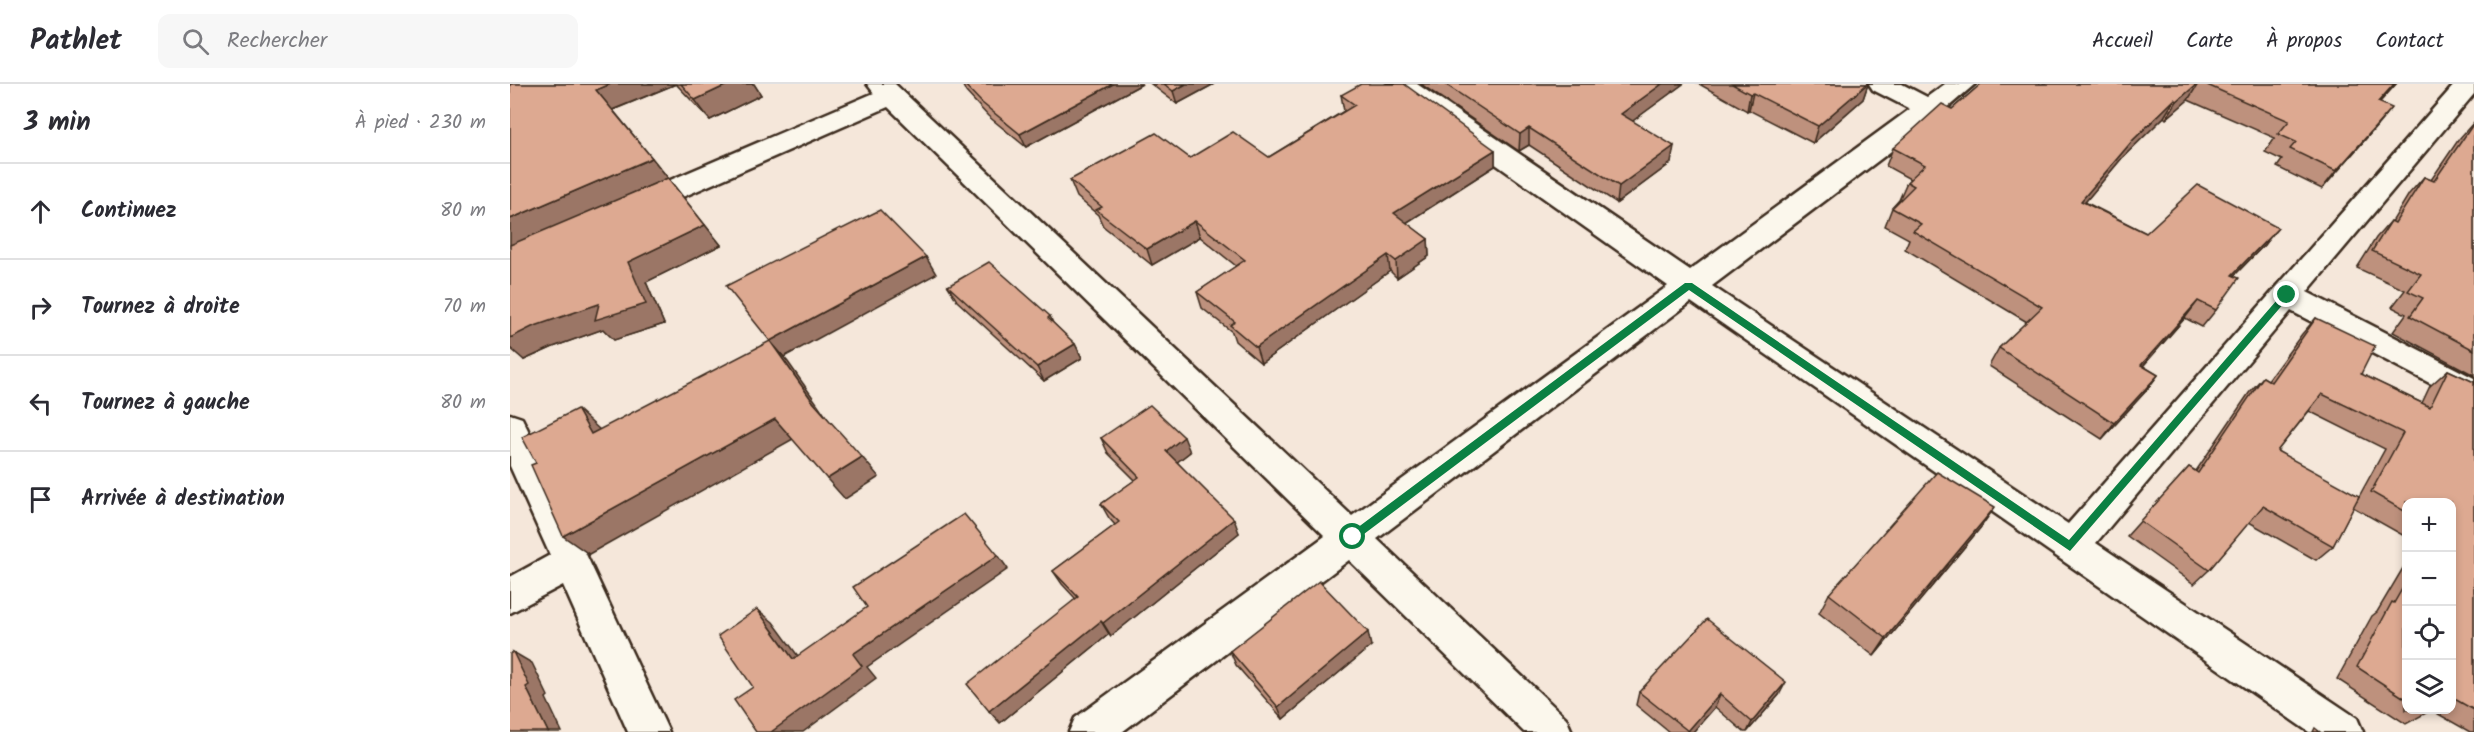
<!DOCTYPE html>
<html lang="fr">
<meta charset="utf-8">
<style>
body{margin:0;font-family:Kalam,sans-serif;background:#f7f7f7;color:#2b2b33}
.controls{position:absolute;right:18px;bottom:18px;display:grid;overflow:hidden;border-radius:12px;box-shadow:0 3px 9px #0003}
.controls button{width:54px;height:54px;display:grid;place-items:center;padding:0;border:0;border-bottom:2px solid #e1e1e2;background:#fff;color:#2b2b33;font:30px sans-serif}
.stop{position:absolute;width:18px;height:18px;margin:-14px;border:4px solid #0b8043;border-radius:50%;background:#fff}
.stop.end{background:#0b8043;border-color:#fff;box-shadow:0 2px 6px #0008}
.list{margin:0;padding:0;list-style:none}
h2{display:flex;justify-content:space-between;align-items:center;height:78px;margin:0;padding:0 24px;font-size:26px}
h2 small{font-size:20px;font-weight:400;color:#7c7c81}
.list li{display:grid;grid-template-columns:39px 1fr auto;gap:18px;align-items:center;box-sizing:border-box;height:96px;padding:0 24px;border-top:2px solid #e1e1e2}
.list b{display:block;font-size:22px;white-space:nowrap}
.list em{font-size:20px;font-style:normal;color:#7c7c81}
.icon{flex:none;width:33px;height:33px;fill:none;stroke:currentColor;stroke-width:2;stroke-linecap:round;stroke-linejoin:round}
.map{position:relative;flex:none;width:1964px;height:648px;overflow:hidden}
header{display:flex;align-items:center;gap:36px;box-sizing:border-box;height:84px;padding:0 30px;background:#fff;border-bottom:2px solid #e1e1e2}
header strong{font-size:28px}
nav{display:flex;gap:33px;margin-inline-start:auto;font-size:21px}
.search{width:420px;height:54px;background:#f7f7f7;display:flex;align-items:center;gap:15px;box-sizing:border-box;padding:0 21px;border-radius:12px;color:#7c7c81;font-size:22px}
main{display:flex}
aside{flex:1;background:#fff}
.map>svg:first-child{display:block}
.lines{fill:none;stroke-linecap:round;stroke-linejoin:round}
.minor-casing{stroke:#3b2a1e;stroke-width:5}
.minor{fill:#fbf7ec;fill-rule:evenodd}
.wall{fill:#be917d;stroke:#3b2a1e;stroke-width:1.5;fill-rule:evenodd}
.shaded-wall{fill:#9b7666;stroke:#3b2a1e;stroke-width:1.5}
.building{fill:#dda991;stroke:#3b2a1e;stroke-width:1.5}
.route{fill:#0b8043}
</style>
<header>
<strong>Pathlet</strong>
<div class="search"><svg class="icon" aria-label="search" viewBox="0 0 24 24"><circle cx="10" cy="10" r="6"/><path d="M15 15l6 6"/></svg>Rechercher</div>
<nav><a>Accueil</a><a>Carte</a><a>À propos</a><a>Contact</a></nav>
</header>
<main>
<aside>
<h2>3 min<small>À pied · 230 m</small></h2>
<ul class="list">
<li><svg class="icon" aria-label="ahead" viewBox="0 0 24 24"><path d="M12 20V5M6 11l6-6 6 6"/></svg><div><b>Continuez</b></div><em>80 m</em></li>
<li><svg class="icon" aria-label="right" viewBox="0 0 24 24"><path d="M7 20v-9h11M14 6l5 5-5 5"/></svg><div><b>Tournez à droite</b></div><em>70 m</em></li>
<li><svg class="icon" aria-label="left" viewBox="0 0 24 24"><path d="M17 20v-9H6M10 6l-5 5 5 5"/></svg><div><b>Tournez à gauche</b></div><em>80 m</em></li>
<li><svg class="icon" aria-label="arrive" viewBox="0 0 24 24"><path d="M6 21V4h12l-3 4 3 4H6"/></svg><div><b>Arrivée à destination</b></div></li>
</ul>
</aside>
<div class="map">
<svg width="1964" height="648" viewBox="0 0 1964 648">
<rect width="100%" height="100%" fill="#f5e7da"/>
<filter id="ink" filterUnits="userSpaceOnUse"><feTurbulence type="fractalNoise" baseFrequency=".0167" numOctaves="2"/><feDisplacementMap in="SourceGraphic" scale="12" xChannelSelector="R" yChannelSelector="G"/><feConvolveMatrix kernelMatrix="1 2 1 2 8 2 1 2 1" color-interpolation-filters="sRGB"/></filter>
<g filter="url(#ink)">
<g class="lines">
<defs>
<g id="minor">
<polygon points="357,0 385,0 842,432 1158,202 881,6 877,0 907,0 1180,186 1400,25 1363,6 1359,0 1392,0 1417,13 1435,0 1465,0 1429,31 1202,202 1558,440 1945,0 1964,0 1964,10 1797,208 1964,294 1964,322 1781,227 1586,459 1847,634 1853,648 1799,648 1181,218 867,455 1056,634 1062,648 1014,648 839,476 612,648 559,648 565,634 815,452 378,23 136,129 126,132 116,129 112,122 116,115 364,9"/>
<polygon points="0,330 12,334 17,344 159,648 118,648 53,501 0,529 0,493 40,471 0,382"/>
</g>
</defs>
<use href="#minor" class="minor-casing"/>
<use href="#minor" class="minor"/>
</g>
<g class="wall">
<polygon points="0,0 244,0 251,11 200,36 166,0 103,26 142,74 211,161 136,198 154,240 104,256 93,245 43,263 14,276"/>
<polygon points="452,0 632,0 516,63 478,32 456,8"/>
<polygon points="641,0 704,0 667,20"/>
<polygon points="911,0 1173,0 1122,37 1161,79 1107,119 1019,61 1009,67"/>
<polygon points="1189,0 1358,0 1353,15 1303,59 1239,26 1237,27"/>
<polygon points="1471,0 1886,0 1869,19 1867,42 1812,105 1767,83 1772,76 1755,68 1765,54 1678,16 1656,35 1654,33 1612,74 1575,118 1636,149 1754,161 1724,192 1706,226 1692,243 1675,234 1633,282 1648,291 1635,308 1592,355 1479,282 1489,264 1517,238 1395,165 1399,155 1375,142 1382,124 1389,116 1397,98 1400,95 1376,82 1383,64 1442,25"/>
<polygon points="831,11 985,66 985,82 896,139 918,155 919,172 887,194 880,187 751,279 725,257 722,248 692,224 687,208 726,182 690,153 642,181 593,142 588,131 567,113 560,96 680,74 759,73 834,27"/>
<polygon points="1964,38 1964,291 1883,248 1896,230 1882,223 1895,206 1847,184 1866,154 1881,137 1882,138 1899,110 1914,93 1921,96 1949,55"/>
<polygon points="438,202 540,232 543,239 565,260 572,274 534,297 447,217"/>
<path d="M1806,234L1851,290L1912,319L1920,302L1938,286L1964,298V648H1960L1921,626H1941V418H1896V453L1843,423L1823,462L1806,476L1739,438L1699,486L1684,500L1617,452L1679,383L1686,387L1739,309L1753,293L1758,296L1792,250ZM1799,327L1875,365L1847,416L1767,367Z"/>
<polygon points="591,354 680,368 667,378 729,449 601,552 599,550 490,639 565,514 552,500 543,487 605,441 599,434 591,420 625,396 598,369"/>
<polygon points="1471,443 1364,572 1309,529 1319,510"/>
<polygon points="1896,479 1896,626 1919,626 1918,628 1896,640 1827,595 1862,532 1867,528"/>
<polygon points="861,562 773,635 726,581 720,567"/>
<polygon points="1129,608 1269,611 1237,648 1234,648 1205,623 1183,648 1159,648 1126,621"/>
</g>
<g class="shaded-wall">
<polygon points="101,0 166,0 102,26 86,6"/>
<polygon points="219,0 244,0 251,11 200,36 185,16"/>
<polygon points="603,0 632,0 516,63 510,50"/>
<polygon points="676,0 704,0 667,20 663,7"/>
<polygon points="1152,0 1173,0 1109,47 1111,30"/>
<polygon points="1357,0 1358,0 1353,15 1303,59 1308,42"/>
<polygon points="1687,0 1688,0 1678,16 1656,35 1667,17"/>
<polygon points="1884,0 1886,0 1854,36 1868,18"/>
<polygon points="1243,9 1239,26 1237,27 1240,10"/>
<polygon points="1665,15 1654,33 1612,74 1561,135 1571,117 1623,56"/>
<polygon points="1882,24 1867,42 1812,105 1826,87"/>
<polygon points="1019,44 1019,61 1009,67 1010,50"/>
<polygon points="1164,62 1161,79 1107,119 1109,102"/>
<polygon points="985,66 985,82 885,146 884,129"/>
<polygon points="142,74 158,94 0,163 0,135"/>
<polygon points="685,137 690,153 642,181 637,165"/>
<polygon points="195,141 211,161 136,198 154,240 104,256 93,245 43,263 14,276 0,264 0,254 118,178"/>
<polygon points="1768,144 1754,161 1708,208 1722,191"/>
<polygon points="918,155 919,172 887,194 886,177"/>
<polygon points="878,171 880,187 751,279 746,263"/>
<polygon points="416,173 426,190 274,273 260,257"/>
<polygon points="1688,217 1675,234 1619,298 1631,281"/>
<polygon points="260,257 278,278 320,338 303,318"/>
<polygon points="565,260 572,274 534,297 527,283"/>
<polygon points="1648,291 1635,308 1592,355 1604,339"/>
<polygon points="67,325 90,346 81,350"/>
<polygon points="265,335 283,355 79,470 53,452"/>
<polygon points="674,353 680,368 662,382 656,367"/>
<polygon points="352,373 369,393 335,415 317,395"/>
<polygon points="1485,423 1471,443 1364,572 1376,554"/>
<polygon points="724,435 729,449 601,552 593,539"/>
<polygon points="488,471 498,485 357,583 366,594 293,648 261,648 343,570"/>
<polygon points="247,525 263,538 299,587 283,575"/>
<polygon points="591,537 599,550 490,639 479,627"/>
<polygon points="858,548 861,562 773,635 768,623"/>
<polygon points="3,568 22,579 38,612 36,614 52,648 38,648 16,603"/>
<polygon points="1276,598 1269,611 1237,648 1242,638"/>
<polygon points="1210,610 1205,623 1183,648 1177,648"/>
</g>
<g class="building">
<polygon points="0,0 101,0 86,6 142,74 0,135"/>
<polygon points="171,0 219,0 185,16"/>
<polygon points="454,0 603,0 510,50 472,19"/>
<polygon points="654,0 676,0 663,7"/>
<polygon points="851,0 894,0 985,66 884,129 918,155 886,177 878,171 746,263 720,241 725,238 687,208 735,176 685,137 637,165 586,126 592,123 560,96 646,49 680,74 723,48 759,73 845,21 831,11"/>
<polygon points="935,0 1152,0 1111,30 1164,62 1109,102 1019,44 1010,50"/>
<polygon points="1222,0 1357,0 1308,42 1243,9 1240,10"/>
<polygon points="1471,0 1687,0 1667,17 1665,15 1623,56 1571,117 1636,149 1688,101 1768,144 1722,191 1729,194 1706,226 1688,217 1631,281 1648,291 1604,339 1489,264 1532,223 1403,147 1411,140 1382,124 1404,102 1397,98 1415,81 1383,64 1432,20 1442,25"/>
<polygon points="1695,0 1884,0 1868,18 1882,24 1826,87 1780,65 1786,58 1768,50 1779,37"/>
<polygon points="1964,39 1964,266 1900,232 1913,214 1898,207 1911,190 1862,167 1881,137 1885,139 1914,93 1924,97"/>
<polygon points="158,94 195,141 118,178 136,220 85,236 89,220 22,243 0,254 0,161"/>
<polygon points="370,126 416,173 260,257 216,202 330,144 332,145"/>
<polygon points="479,178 540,232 538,234 565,260 527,283 438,202"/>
<polygon points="1806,234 1865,262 1851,290 1920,323 1938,286 1964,298 1964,626 1941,613 1941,418 1896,418 1896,428 1861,408 1893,349 1812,310 1767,367 1849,412 1823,462 1753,422 1699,486 1630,437 1679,383 1688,389 1753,293 1761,298"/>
<polygon points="260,257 303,318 352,373 317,395 265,335 53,452 21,381 26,379 12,353 67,325 81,350"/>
<polygon points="640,321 674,353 656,367 724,435 593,539 591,537 479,627 457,600 568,513 543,487 609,438 591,420 629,393 591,354"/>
<polygon points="1427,388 1485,423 1376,554 1319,510"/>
<polygon points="454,430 488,471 343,570 352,582 261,648 246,648 224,616 243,603 208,552 247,525 283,575 357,523 343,503"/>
<polygon points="809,497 858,548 768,623 720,567"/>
<polygon points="1896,498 1896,615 1847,583 1882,518 1884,519"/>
<polygon points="1197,535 1276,598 1242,638 1210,610 1178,647 1129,608"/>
<polygon points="3,568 19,601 16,603 38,648 0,648 0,570"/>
<polygon points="1805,644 1810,648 1803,648"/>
</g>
</g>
<polygon class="route" points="1175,199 1182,199 1559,456 1773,209 1781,211 1560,467 1179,206 846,456 839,456 839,450"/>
</svg>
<div class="controls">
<button>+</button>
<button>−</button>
<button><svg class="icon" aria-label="locate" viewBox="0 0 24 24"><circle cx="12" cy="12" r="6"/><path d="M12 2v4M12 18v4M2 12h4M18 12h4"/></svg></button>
<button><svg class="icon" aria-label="layers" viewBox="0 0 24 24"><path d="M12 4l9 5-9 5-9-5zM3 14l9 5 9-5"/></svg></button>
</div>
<div class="stop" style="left:843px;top:453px"></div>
<div class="stop end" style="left:1777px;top:211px"></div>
</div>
</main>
